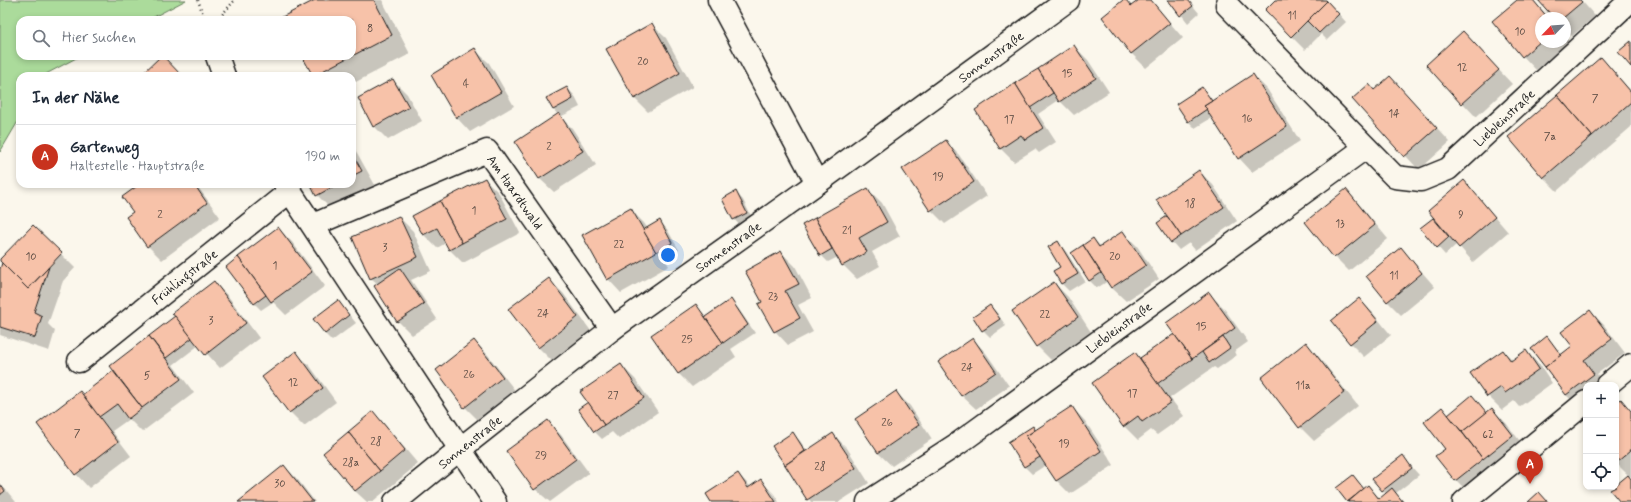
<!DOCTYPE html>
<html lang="de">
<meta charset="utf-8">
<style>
body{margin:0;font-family:Mynerve,sans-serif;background:#f6f6f7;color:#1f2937}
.controls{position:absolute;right:12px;bottom:12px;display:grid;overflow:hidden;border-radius:8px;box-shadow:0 2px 6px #0003}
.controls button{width:36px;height:36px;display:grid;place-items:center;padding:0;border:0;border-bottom:1px solid #e0e1e3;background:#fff;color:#1f2937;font:20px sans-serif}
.compass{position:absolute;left:1535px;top:12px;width:36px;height:36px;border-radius:50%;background:#fff;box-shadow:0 2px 6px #0003;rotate:245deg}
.you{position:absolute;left:668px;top:255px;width:14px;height:14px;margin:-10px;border:3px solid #fff;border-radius:50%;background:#1a73e8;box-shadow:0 0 0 6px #1a73e833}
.badge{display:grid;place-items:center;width:26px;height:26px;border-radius:50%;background:#c8321e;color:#fff;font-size:13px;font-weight:700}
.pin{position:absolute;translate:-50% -33px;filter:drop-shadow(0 1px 2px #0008)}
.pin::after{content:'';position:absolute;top:21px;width:14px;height:12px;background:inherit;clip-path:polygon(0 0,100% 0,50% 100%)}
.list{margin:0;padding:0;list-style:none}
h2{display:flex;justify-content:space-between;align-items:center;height:52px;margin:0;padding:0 16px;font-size:17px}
h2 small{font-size:13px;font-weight:400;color:#747a83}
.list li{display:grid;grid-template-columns:26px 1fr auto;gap:12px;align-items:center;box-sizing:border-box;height:64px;padding:0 16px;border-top:1px solid #e0e1e3}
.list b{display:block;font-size:15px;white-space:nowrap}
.list p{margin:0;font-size:13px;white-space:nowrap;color:#747a83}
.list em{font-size:13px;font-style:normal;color:#747a83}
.icon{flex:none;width:22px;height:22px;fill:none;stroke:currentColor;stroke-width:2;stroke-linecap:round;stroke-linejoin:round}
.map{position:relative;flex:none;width:1631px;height:502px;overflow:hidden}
.search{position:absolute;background:#fff;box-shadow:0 2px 6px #0003;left:16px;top:16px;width:340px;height:44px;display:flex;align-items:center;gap:10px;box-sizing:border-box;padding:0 14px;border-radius:12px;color:#747a83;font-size:15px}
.panel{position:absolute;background:#fff;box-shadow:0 2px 6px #0003;left:16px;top:72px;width:340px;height:116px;border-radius:12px}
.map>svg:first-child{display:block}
.green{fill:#abdb9b;stroke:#647c5c}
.shadow{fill:#0003}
.building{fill:#f7c2a9;stroke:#1c1c1c}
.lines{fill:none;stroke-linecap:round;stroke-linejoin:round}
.minor-casing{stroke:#1c1c1c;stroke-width:25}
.path{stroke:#1c1c1c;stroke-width:2.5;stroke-dasharray:1 3;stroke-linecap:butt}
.minor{stroke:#fbf7ec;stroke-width:22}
.labels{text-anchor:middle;stroke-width:4;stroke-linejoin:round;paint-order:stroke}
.number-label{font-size:11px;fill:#53463f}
.street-label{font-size:13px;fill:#1c1c1c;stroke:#fbf7ec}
</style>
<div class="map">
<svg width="1631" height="502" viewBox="0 0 1631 502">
<rect width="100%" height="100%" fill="#fbf7ec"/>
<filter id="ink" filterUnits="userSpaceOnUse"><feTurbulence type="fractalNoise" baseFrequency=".025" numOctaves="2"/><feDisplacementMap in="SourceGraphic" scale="8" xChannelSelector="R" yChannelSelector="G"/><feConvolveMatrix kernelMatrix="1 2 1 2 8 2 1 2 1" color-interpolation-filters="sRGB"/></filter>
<g filter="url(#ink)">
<polygon class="green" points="0,0 186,0 148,20 20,20 20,56 80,56 46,74 45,76 20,76 20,118 0,152"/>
<g class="shadow">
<polygon points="317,0 382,0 410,54 352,84 352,76 314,76 303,56 352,56 352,20 285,20"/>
<polygon points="1124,0 1132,7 1140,0 1150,0 1183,38 1146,68 1132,54 1103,17"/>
<polygon points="1170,0 1188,0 1199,13 1188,23"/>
<polygon points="1276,0 1326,0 1346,22 1327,40 1321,34 1305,50 1291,36"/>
<polygon points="1518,0 1533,0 1549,18 1541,18 1541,42 1565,42 1565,37 1570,42 1536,70 1523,56"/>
<polygon points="1540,0 1581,0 1595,16 1572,36 1565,29 1565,18 1555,18"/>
<polygon points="652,25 666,38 693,87 648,112 634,98"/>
<polygon points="1463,32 1512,84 1476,117 1427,65"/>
<polygon points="1074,46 1088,60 1109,92 1074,115 1059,100 1038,114 1056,142 1039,153 1035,149 1014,162 1000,148 976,110"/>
<polygon points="475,50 489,63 514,106 470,132 457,118 432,75"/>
<polygon points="1601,58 1631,91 1631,127 1557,191 1543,177"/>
<polygon points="1253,75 1267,89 1300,141 1252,172 1239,158 1213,117 1195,128 1188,121 1202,88 1213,101"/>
<polygon points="1390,77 1450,142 1419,170 1353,99 1374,91"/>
<polygon points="393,80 407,94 422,121 388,140 374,126"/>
<polygon points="567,88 574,95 580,107 560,117 572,128 596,165 554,192 540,179 516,142 558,115 553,109"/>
<polygon points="945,141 959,155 987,196 945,224 931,210 904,169"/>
<polygon points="352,144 375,185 331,209 317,195 311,184 352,184"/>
<polygon points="1199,171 1213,185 1237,221 1195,250 1189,243 1179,250 1172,242 1159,223 1168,216"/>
<polygon points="485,179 499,193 520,233 463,263 449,249 446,243 437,248 423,234"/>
<polygon points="1464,182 1477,196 1508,232 1473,262 1457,244 1445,255 1422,229 1438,222"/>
<polygon points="142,184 195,184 201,191 220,217 162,260 148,246 134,212"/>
<polygon points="868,189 882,203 900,236 872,252 880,266 857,279 843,265 838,257 828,262 821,255 815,219 818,222"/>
<polygon points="1346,190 1359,204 1388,239 1349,271 1335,257"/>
<polygon points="736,193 743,200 753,220 741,227 734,219"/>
<polygon points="630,209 644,223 648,229 660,222 667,229 679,250 664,258 669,266 621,293 608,279"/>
<polygon points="399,217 413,231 431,271 411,280 437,319 412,335 398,321 375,286 378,284 371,278"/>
<polygon points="33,226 75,268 63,281 48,324 55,331 49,351 0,335 0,272"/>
<polygon points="278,228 292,242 325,286 286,315 273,302 261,310 254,303"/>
<polygon points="1123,232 1137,246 1159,279 1126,301 1112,288 1108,281 1097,288 1090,281 1072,253 1093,239 1101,247"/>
<polygon points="1058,243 1065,250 1085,281 1069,291 1062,284 1055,272 1062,267"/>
<polygon points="1401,249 1414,263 1435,287 1401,315 1387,301"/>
<polygon points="781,252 795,266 812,298 798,305 813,332 788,345 775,331 763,302"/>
<polygon points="549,280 563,293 591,331 552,361 538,347"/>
<polygon points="214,282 228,296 259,338 220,368 199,345 173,365 194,393 142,432 129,419 112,431 131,456 89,488 76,474 83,395 115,371 112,366 176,316"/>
<polygon points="1054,283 1068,297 1091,332 1051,360 1037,346"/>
<polygon points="1209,294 1223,307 1248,342 1234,352 1237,355 1217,369 1214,367 1170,398 1184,416 1157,435 1151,430 1138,440 1124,426 1135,353 1141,359 1176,334"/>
<polygon points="1359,299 1373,313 1391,335 1364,357 1350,343"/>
<polygon points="338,301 356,323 332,341 325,334"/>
<polygon points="730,301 738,308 755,333 731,349 736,357 692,387 678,373 696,306 707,317"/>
<polygon points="990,306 997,313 1006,326 990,337 983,330"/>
<polygon points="1590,311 1604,325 1625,353 1597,374 1604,385 1586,385 1586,404 1580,408 1566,395 1547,338 1562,355 1573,347"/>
<polygon points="973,339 986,353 1009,386 976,409 962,396 939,363"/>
<polygon points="474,341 488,355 516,392 479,421 465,407"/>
<polygon points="1306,344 1319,357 1358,406 1314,441 1300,427 1262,378"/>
<polygon points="1503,351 1513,360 1526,351 1540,365 1552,383 1519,407 1514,401 1502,410 1488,396"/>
<polygon points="296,353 310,366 336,402 304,426 290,412 264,377"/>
<polygon points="621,365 635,379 658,412 619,439 612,432 602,439 595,432 579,410 590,403"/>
<polygon points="896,392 910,406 932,439 892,466 878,453"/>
<polygon points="1472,397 1487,413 1492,409 1506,423 1526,449 1470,494 1456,480 1437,457 1446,449 1449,415"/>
<polygon points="1621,401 1631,411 1631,476 1629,477 1631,479 1631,502 1621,502 1611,490 1629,476 1616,463 1616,405"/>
<polygon points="1072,407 1085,421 1114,465 1070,494 1056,480 1046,465 1032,474 1025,467 1009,442 1033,427 1036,430"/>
<polygon points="373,412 386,426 418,464 372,502 367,502 355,491"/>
<polygon points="548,422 561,435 589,473 550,502 535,489"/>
<polygon points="793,434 800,441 807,451 833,434 847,448 869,483 839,502 811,502 785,464"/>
<polygon points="1402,456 1419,475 1396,493 1404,502 1349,502 1338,488 1353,476 1365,490 1368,487 1381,499 1386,494 1374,479"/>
<polygon points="284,466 298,480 315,502 239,502"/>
<polygon points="738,474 751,487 761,481 774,494 779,502 712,502"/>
<polygon points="0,484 6,490 16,502 0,502"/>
</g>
<g class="building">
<polygon points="315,0 374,0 392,35 352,56 352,20 284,20 282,17"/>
<polygon points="1123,0 1126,0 1131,6 1139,0 1151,0 1170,23 1131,54 1102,17"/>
<polygon points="1168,0 1188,0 1193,6 1180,16"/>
<polygon points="1275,0 1326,0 1327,1 1291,37 1265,10"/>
<polygon points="1517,0 1533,0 1548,18 1541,18 1541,41 1522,57 1492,21"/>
<polygon points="1538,0 1580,0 1582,2 1563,18 1554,18"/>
<polygon points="1327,1 1339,14 1319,33 1307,21"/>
<polygon points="652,23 680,73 634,99 606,49"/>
<polygon points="1463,31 1499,70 1461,104 1426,65"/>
<polygon points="1631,41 1631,67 1618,52"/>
<polygon points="1074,45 1096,78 1059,102 1038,69"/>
<polygon points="475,48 501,92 456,118 431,75"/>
<polygon points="161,56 163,56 182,76 140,76"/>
<polygon points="302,56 351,56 313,76"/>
<polygon points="1601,57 1631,92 1631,102 1592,136 1557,95"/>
<polygon points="1038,69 1053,93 1030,108 1015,83"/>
<polygon points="1253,74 1287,127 1238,159 1204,106"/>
<polygon points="1390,76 1437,128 1404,157 1352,99 1369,84 1374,90"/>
<polygon points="393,79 409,107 373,127 358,98"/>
<polygon points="1015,83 1043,128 1025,140 1021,135 1000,149 975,110"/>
<polygon points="567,87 573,99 553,110 546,98"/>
<polygon points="1202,87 1212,101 1204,106 1207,109 1188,122 1176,104"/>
<polygon points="1557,95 1592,136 1543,178 1508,137"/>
<polygon points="559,113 583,151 539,179 515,142"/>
<polygon points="946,140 974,182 930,211 902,169"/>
<polygon points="352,153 362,171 352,176"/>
<polygon points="1199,170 1224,207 1181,236 1156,200"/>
<polygon points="485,178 507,219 462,243 440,201"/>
<polygon points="1464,180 1495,217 1459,248 1428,211"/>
<polygon points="140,184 194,184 207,203 147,247 126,217 133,212 122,197"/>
<polygon points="310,184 338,184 316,196"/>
<polygon points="868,188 887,222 859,238 867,252 842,266 815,218"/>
<polygon points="1346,189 1375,225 1334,258 1305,222"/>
<polygon points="736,191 747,213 733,220 722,199"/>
<polygon points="440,201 462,243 449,250 437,228 423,235 412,216"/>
<polygon points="631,208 656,252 607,280 582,235"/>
<polygon points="399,216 418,257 370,279 352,237"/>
<polygon points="1167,216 1181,236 1171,243 1157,223"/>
<polygon points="815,218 832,249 820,256 802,225"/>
<polygon points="1433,218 1449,237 1437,248 1420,228"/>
<polygon points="660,220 672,243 656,252 643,230"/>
<polygon points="33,225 62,253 28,289 0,261 0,259"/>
<polygon points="278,227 312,272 271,302 238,257"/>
<polygon points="1123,231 1146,265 1111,288 1083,245 1093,238 1099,247"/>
<polygon points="1058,241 1078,274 1061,284 1053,271 1060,267 1048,247"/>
<polygon points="1083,245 1101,273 1089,281 1071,253"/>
<polygon points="1401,247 1422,273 1387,302 1366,276"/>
<polygon points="781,251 799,284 785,291 800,318 774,332 758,304 762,302 745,271"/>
<polygon points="238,257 266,295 254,304 226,267"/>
<polygon points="2,263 28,289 49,267 34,312 42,316 35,338 0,327 0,269"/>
<polygon points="400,268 424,304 397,322 374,286"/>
<polygon points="549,278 578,317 538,348 508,309"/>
<polygon points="214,281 246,323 205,355 172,313"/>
<polygon points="1054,282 1078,317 1036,347 1012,311"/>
<polygon points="1209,292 1235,328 1192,359 1166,323"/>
<polygon points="1359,298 1378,321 1350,344 1331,321"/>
<polygon points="731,299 748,325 723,343 705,317"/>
<polygon points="338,300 349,315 325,334 313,319"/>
<polygon points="696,304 723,343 678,374 651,335"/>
<polygon points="990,305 1000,319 982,331 973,317"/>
<polygon points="1590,310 1612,339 1584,360 1594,374 1566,395 1545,367 1572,346 1561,332"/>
<polygon points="175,316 192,338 166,358 149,336"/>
<polygon points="1174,334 1192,359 1157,384 1140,358"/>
<polygon points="149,336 181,379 142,408 110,366"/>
<polygon points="1547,336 1561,355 1545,367 1531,349"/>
<polygon points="1223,337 1230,348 1209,363 1202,352"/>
<polygon points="973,338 996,372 961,396 938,362"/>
<polygon points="474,340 503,377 464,408 436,370"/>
<polygon points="1306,342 1345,392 1299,428 1261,378"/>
<polygon points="1503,350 1511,361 1526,350 1539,369 1505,393 1501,387 1487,397 1470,373"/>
<polygon points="296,351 323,388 289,413 262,377"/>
<polygon points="1135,352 1171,402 1142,422 1138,416 1123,427 1092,383"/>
<polygon points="621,364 644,398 604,425 580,392"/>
<polygon points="113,371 142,408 128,419 117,404 99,417 82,395"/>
<polygon points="80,391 118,442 75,475 37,424"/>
<polygon points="896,391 919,425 878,453 855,419"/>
<polygon points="1472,395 1487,413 1462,432 1448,415"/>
<polygon points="1621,399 1631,411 1631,450 1616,463 1616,403"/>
<polygon points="588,402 604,425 594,432 578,409"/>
<polygon points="1072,406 1101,451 1056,481 1026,436"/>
<polygon points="1442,407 1483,459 1455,481 1435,456 1445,449 1424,422"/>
<polygon points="1492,408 1513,435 1483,459 1462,432"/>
<polygon points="373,411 405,450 380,471 348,432"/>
<polygon points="548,420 576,459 534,490 506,451"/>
<polygon points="1033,426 1035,430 1026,436 1040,457 1024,467 1008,442"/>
<polygon points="348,432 380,471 355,491 323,453"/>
<polygon points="793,432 805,451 785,465 772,446"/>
<polygon points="833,433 856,468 807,500 785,465"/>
<polygon points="1403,455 1412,468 1382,491 1372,479"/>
<polygon points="284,465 313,502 238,502"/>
<polygon points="738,473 748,488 761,479 776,502 711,502 706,494"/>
<polygon points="1353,475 1364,489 1347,502 1336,488"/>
<polygon points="1628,475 1631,479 1631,502 1620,502 1610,490 1616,487 1616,485"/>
<polygon points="0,484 5,491 0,495"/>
<polygon points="1368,485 1379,499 1392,488 1403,502 1348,502"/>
<polygon points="1539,492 1548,502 1528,502"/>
</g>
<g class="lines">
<defs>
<g id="minor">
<polyline points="719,0 817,183"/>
<path id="s1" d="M1227,5L1395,177L1421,180L1448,169L1631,0"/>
<polyline points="217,56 224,76"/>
<polyline points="285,184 495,502"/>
<path id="s2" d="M313,225L487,151L612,329"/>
<path id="s3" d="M79,361L289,192"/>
<polyline points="1607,385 1631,365"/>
<path id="s4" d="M395,502L460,449L612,329L817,183L1068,0"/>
<path id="s5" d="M868,502L959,443L1365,148"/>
<polyline points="1464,502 1586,402"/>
</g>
</defs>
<use href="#minor" class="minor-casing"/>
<g class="path">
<polyline points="198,0 205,20"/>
<polyline points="217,20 235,0"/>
</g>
<use href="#minor" class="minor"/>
</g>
</g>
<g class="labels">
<g class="number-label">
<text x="1292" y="19">11</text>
<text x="370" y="32">8</text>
<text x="1520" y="35">10</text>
<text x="643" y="65">20</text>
<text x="1462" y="71">12</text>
<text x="1067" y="77">15</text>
<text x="466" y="87">4</text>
<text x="1595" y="102">7</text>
<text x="1394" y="117">14</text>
<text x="1247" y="122">16</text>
<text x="1009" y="123">17</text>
<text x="1550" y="140">7a</text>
<text x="549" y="150">2</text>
<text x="938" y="180">19</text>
<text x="1190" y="207">18</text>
<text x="474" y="214">1</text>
<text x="160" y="218">2</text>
<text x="1461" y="218">9</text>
<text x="1340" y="227">13</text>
<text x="847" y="234">21</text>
<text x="619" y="248">22</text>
<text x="385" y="251">3</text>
<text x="31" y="260">10</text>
<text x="1115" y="260">20</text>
<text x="275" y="269">1</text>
<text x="1394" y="279">11</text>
<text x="773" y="300">23</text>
<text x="543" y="317">24</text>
<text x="1045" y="318">22</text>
<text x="211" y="324">3</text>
<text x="1201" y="330">15</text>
<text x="687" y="343">25</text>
<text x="967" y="371">24</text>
<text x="469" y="378">26</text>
<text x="147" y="379">5</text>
<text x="293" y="386">12</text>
<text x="1303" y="389">11a</text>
<text x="1132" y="397">17</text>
<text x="613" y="399">27</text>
<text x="887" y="426">26</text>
<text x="77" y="437">7</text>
<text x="1488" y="438">62</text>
<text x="376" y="445">28</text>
<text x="1064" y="447">19</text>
<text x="541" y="459">29</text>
<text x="351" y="466">28a</text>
<text x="820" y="470">28</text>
<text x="280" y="487">30</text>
</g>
<g class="street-label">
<text dy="5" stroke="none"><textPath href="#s4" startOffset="744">Sonnenstraße</textPath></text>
<text dy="5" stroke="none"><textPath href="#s1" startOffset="372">Liebleinstraße</textPath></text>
<text dy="5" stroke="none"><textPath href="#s2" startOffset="239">Am Haardtwald</textPath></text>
<text dy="5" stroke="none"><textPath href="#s4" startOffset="420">Sonnenstraße</textPath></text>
<text dy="5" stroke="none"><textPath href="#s3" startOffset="135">Frühlingstraße</textPath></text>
<text dy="5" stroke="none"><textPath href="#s5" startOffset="306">Liebleinstraße</textPath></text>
<text dy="5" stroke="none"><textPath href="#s4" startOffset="96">Sonnenstraße</textPath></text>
</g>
</g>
</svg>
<div class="controls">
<button>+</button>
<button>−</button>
<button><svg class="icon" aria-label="locate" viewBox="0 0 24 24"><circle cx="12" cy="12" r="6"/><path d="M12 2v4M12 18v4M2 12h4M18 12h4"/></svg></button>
</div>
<svg class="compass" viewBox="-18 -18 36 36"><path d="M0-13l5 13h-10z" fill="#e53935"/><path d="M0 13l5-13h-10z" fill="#747a83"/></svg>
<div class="you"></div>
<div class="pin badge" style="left:1530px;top:484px">A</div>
<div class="search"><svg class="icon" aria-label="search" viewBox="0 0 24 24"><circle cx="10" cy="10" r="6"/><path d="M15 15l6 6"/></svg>Hier suchen</div>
<section class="panel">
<h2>In der Nähe<small></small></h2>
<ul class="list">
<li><span class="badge">A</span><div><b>Gartenweg</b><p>Haltestelle · Hauptstraße</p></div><em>190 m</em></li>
</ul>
</section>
</div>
